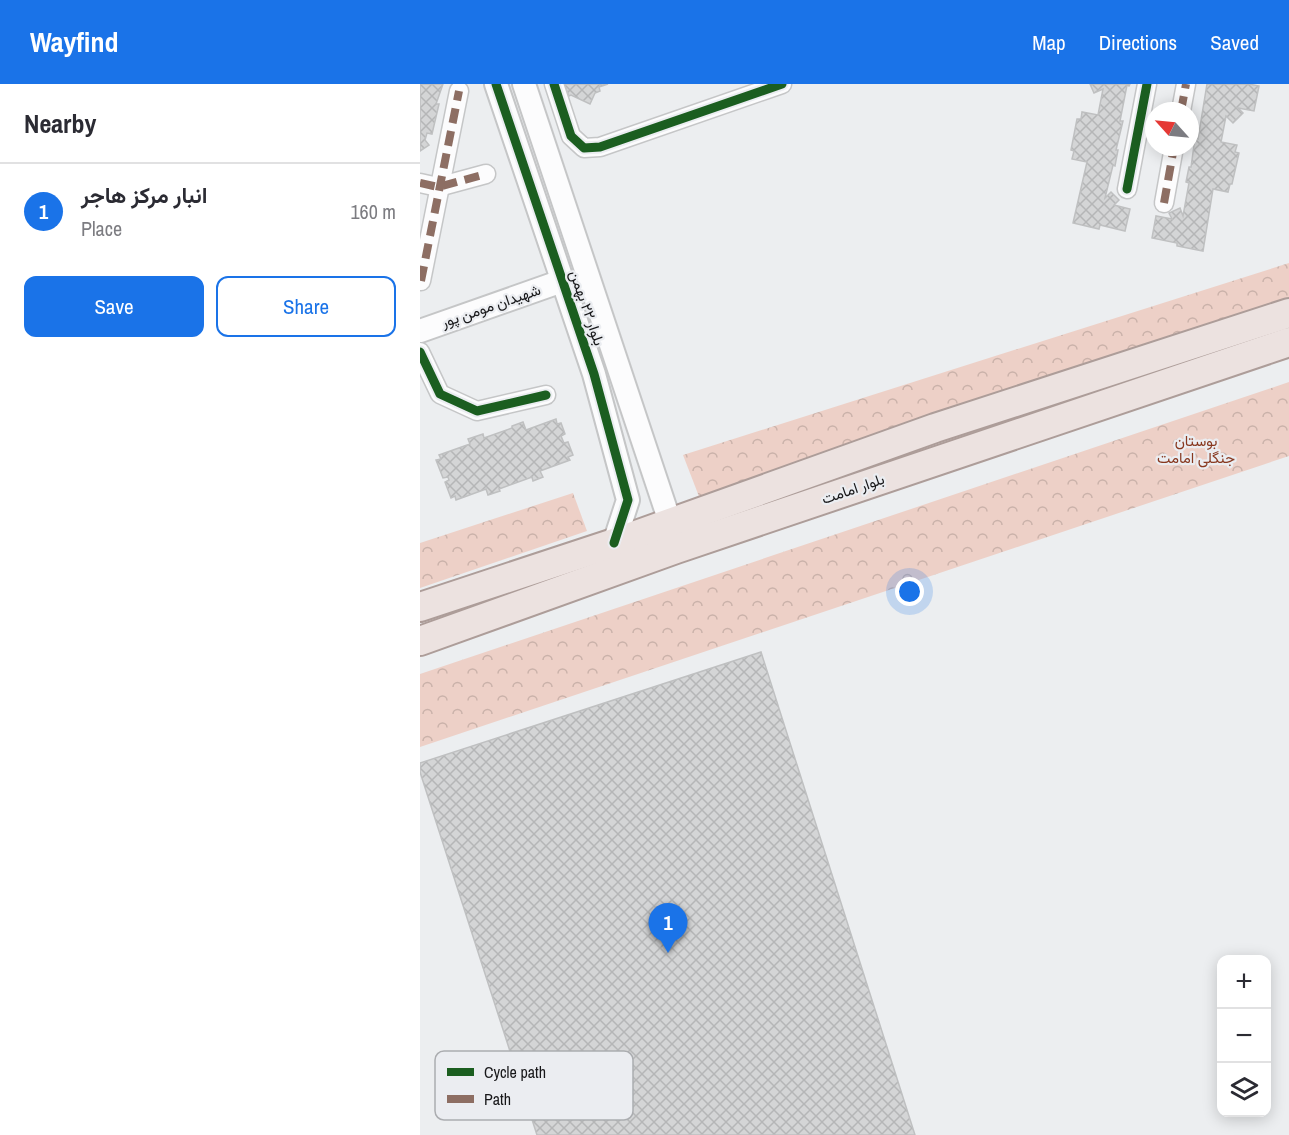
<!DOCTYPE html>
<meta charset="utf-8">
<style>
body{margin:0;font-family:"Archivo Narrow",Vazirmatn,sans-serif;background:#f7f7f7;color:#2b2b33}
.controls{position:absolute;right:18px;bottom:18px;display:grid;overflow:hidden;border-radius:12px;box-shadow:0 3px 15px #0003}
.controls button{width:54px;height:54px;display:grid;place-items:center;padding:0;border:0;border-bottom:2px solid #e1e1e2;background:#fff;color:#2b2b33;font:30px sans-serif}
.compass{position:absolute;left:725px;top:18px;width:54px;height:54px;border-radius:50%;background:#fff;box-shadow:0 3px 15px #0003;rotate:297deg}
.you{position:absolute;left:490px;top:508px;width:21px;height:21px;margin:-15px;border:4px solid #fff;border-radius:50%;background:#1a73e8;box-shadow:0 0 0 9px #1a73e833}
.badge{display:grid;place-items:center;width:39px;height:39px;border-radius:50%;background:#1a73e8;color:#fff;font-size:20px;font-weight:700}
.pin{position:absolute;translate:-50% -50px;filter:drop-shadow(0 2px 3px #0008)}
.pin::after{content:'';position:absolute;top:32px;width:21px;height:18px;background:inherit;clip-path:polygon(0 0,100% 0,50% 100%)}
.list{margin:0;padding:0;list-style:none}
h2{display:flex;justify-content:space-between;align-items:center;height:78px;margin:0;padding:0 24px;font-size:26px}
h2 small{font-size:20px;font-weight:400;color:#7c7c81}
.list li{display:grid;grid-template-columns:39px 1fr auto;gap:18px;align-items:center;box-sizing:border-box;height:96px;padding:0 24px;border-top:2px solid #e1e1e2}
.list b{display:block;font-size:22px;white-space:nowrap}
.list p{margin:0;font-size:20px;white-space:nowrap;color:#7c7c81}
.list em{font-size:20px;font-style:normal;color:#7c7c81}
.actions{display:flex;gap:12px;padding:18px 24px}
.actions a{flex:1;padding:14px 0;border:2px solid #1a73e8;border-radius:12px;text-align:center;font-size:21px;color:#1a73e8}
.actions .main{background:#1a73e8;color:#fff}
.icon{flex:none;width:33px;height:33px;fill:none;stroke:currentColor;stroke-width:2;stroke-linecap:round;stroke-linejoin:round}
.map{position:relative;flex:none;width:869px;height:1051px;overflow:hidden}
header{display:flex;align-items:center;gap:36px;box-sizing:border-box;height:84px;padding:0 30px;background:#1a73e8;color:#fff}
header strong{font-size:28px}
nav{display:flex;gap:33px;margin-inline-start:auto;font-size:21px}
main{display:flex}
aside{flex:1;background:#fff}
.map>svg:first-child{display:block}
.forest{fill:url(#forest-crowns)}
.building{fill:url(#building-cross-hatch);stroke:#bfc0c1;stroke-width:1.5}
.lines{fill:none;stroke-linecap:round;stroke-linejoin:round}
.minor-casing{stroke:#c5c6c7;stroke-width:21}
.tertiary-casing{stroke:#c5c6c7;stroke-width:26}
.primary-casing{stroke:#ad9d99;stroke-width:32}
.minor{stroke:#fcfcfd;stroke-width:18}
.tertiary{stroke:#fcfcfd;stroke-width:22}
.primary{stroke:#ece2e0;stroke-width:28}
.quiet{stroke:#8d6e63;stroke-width:8;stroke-dasharray:15 8;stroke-linecap:butt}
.cycleway-casing{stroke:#ebedf1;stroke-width:13}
.cycleway{stroke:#1b5e20;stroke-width:9}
.labels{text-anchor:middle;stroke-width:4.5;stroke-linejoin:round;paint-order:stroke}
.street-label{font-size:15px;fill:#171719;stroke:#ebedf1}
.park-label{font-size:15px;fill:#883920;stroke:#ebedf1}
.key{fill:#ebedf1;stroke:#abadb0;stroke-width:1.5}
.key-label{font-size:16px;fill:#171719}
</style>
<header>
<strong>Wayfind</strong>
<nav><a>Map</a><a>Directions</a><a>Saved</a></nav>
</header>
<main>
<aside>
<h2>Nearby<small></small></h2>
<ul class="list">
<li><span class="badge">1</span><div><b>انبار مرکز هاجر</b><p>Place</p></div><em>160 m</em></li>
</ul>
<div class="actions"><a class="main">Save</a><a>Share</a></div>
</aside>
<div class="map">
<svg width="869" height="1051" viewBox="0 0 869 1051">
<defs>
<pattern id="forest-crowns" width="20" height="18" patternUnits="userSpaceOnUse" patternTransform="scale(1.5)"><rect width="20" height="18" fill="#edd0c7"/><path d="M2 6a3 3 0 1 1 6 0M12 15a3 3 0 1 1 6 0" fill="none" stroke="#cab2aa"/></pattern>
<pattern id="building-cross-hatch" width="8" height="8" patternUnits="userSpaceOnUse" patternTransform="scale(1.5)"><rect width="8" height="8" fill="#d4d5d6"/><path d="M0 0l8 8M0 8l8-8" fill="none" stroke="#b5b6b7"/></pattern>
</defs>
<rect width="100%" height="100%" fill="#eceef0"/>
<g class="forest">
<polygon points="869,179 869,217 280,415 263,371"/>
<polygon points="869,298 869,372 0,663 0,590"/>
<polygon points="153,409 167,447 0,504 0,459"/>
</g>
<g class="building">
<polygon points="0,0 23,0 16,20 19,20 12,50 7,49 5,56 9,61 0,67"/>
<polygon points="144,0 188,0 179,3 180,7 175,9 170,20 151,11 149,12"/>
<polygon points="670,0 710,0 709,2 707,1 700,37 703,37 696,66 698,66 695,82 693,81 685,114 691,108 699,116 694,121 710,125 705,147 680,141 679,145 653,139 667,78 652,75 654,67 651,66 657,35 661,35 662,28 678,31 683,5 674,9"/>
<polygon points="787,0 829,0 839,2 834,27 818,24 823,29 813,39 806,32 801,58 817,61 815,68 819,69 812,100 810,100 808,108 793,105 783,167 757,162 757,159 732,154 736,132 752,135 749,129 760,124 763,132 769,99 766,98 769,83 771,83 775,54 778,55"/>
<polygon points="136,335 137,340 141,339 145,350 141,352 144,359 148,358 153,371 148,373 150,376 120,387 123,393 113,397 112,393 79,405 80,407 68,411 66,405 36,416 35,412 31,414 25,398 29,396 28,393 23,394 16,376 21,375 19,371 50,360 48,355 63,350 64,354 92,344 92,342 103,338 106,346"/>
<polygon points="341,568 495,1051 117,1051 0,688 0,679"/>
</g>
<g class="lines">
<defs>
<g id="minor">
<polyline points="134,0 151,52 164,64 180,63 362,0"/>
<polyline points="761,27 766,0"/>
<polyline points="0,99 18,103 66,90"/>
<polyline points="707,105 727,0"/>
<polyline points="744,119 754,63"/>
<polyline points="1,197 39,7"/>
<polyline points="0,268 20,310 57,327 126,311"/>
</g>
<g id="tertiary">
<polyline points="76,0 174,290 208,416 194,459"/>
<polyline points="104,0 250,438"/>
<polyline points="0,247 142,197"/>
</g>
<g id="primary">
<polyline points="0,523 194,459 515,344 869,229"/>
<polyline points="0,557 256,465 869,258"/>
</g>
</defs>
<use href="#minor" class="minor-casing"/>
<use href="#tertiary" class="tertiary-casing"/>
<use href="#primary" class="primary-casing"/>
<use href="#minor" class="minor"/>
<use href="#tertiary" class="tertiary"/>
<use href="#primary" class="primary"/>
<g class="quiet">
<polyline points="761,27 766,0"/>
<polyline points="0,99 18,103 66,90"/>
<polyline points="744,119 754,63"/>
<polyline points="1,197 39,7"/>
</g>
<defs>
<g id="cycleway">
<polyline points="76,0 174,290 208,416 194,459"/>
<polyline points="134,0 151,52 164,64 180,63 362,0"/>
<polyline points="707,105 727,0"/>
<polyline points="0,268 20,310 57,327 126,311"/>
</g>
</defs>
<use href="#cycleway" class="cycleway-casing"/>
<use href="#cycleway" class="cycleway"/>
</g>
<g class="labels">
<g class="street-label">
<text transform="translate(71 222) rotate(-19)" y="5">شهیدان مومن پور</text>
<text transform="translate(167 224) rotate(71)" y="5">بلوار ۲۲ بهمن</text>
<text transform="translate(433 405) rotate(-19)" y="5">بلوار امامت</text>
</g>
<g class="park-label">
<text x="776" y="362">بوستان<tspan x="776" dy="17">جنگلی امامت</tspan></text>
</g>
</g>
<rect x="15" y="967" width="198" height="69" rx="9" class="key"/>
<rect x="27" y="984" width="27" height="8" fill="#1b5e20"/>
<rect x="27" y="1011" width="27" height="8" fill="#8d6e63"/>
<g class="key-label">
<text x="64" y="994">Cycle path</text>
<text x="64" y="1021">Path</text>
</g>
</svg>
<div class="controls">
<button>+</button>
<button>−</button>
<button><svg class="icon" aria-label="layers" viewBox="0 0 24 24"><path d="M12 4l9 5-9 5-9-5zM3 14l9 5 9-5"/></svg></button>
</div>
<svg class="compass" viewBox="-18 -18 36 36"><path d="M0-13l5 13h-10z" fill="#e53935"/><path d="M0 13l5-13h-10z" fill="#7c7c81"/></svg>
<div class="you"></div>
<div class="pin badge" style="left:248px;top:869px">1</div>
</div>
</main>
